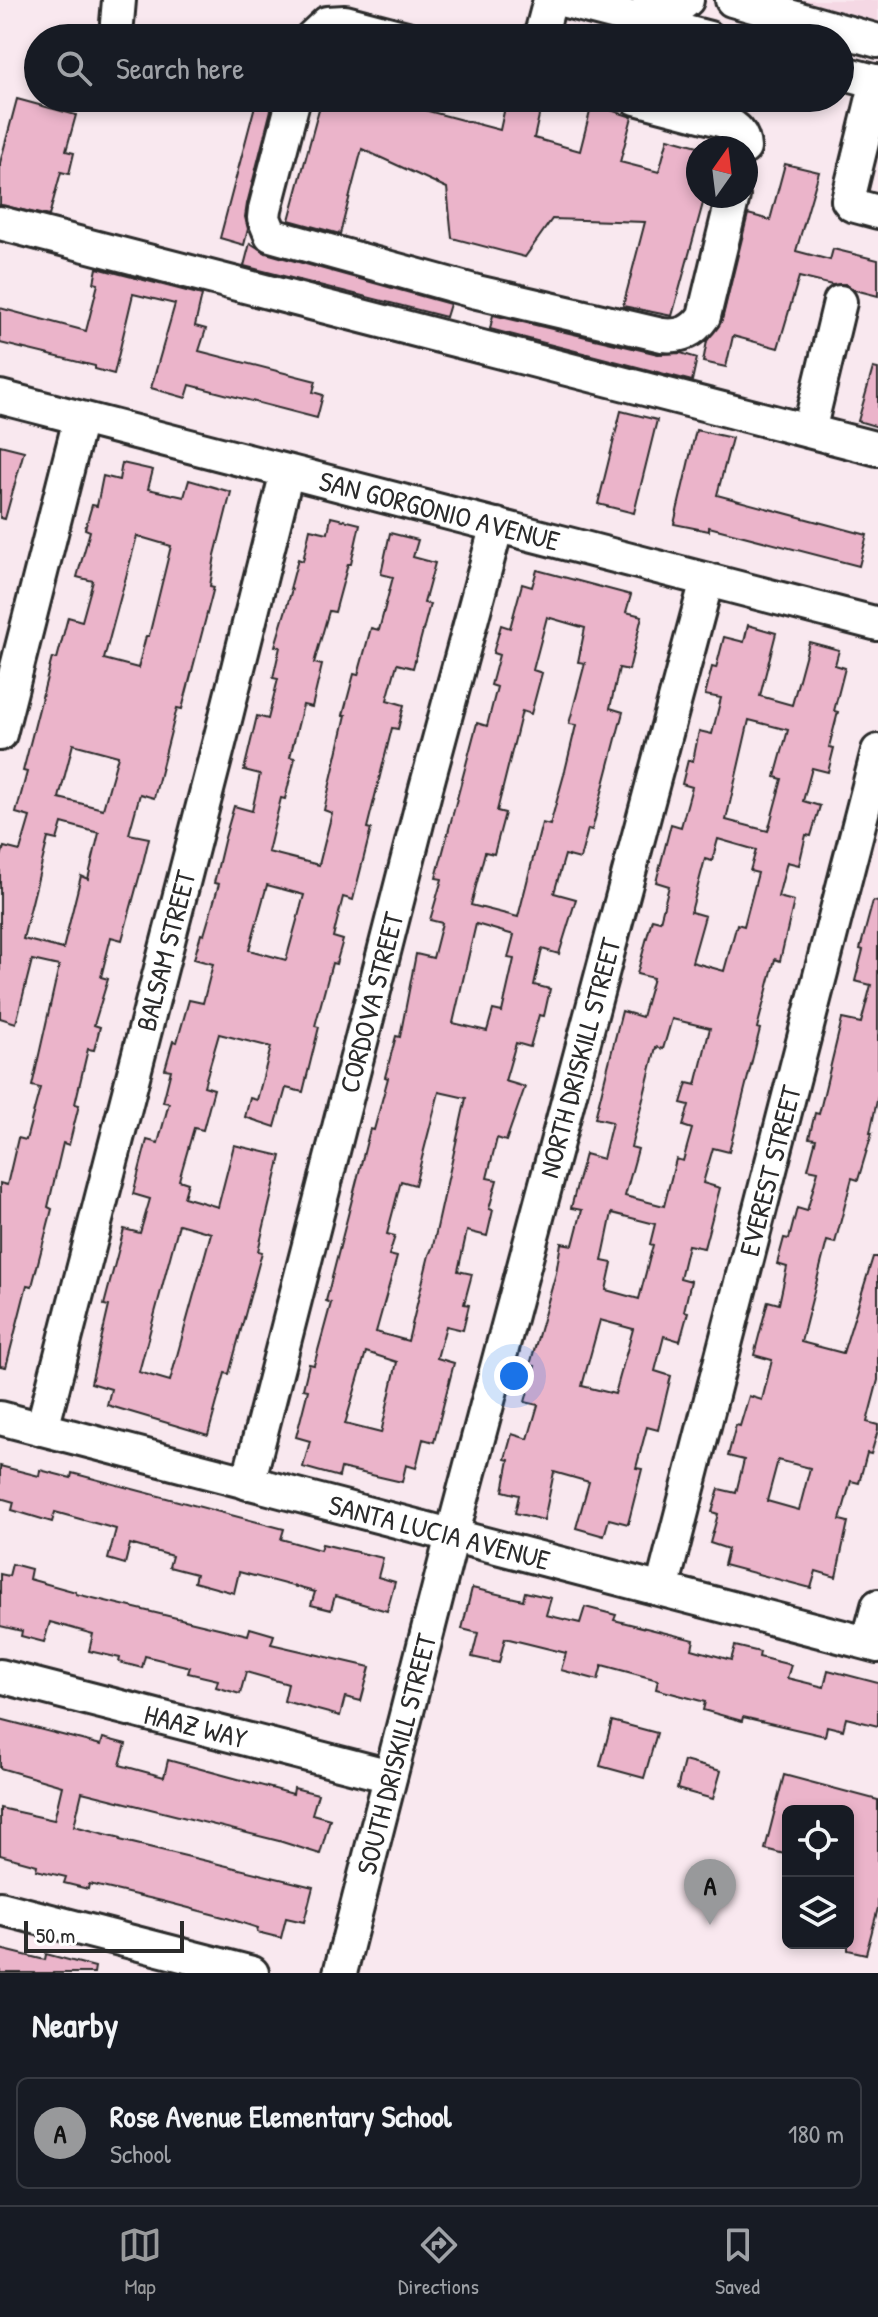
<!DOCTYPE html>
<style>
body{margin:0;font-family:"Patrick Hand",sans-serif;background:#20242c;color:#f1f3f6}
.controls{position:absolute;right:24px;bottom:24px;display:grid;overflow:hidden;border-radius:12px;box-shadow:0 4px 12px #0003}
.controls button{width:72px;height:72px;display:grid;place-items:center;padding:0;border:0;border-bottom:2px solid #363941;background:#171b24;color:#f1f3f6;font:40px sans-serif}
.compass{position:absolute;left:686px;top:136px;width:72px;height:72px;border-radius:50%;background:#171b24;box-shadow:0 4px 12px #0003;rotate:14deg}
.scale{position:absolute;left:24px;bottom:20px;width:160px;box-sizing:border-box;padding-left:8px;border:4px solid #2b2b2b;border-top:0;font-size:22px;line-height:28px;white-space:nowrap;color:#2b2b2b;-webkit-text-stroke:6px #fff;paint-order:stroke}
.you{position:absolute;left:514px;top:1376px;width:28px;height:28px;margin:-20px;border:6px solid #fff;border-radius:50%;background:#1a73e8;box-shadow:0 0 0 12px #1a73e833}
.badge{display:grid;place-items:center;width:52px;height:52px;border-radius:50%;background:#98999b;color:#111;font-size:26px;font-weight:700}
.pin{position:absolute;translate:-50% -66px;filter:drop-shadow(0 2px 4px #0008)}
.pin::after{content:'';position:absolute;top:42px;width:28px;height:24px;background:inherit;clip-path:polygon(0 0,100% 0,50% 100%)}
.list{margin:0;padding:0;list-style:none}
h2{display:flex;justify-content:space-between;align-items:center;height:104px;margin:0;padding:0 32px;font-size:34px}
h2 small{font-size:26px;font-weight:400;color:#9ea1a6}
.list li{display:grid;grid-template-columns:52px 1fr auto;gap:24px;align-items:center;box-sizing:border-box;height:112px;margin:0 16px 16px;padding:0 16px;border:2px solid #363941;border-radius:12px}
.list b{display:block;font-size:30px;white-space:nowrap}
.list p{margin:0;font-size:26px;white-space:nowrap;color:#9ea1a6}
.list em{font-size:26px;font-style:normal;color:#9ea1a6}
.icon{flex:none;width:44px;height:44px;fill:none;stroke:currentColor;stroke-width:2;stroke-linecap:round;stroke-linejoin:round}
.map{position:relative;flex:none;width:878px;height:1973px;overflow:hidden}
.search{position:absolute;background:#171b24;box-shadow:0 4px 12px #0003;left:24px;right:24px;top:24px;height:88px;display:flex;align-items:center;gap:20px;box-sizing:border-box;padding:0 28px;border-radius:44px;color:#9ea1a6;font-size:30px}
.sheet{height:232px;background:#171b24}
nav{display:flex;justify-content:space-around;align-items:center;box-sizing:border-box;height:112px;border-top:2px solid #363941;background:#171b24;font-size:22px;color:#9ea1a6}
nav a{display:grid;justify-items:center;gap:4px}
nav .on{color:#98999b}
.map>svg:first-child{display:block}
.built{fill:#f5d8e4}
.building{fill:#ebb4ca;stroke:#2b2b2b;stroke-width:2;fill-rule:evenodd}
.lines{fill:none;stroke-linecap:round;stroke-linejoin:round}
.minor-casing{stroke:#2b2b2b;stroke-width:38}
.minor{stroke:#fff;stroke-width:32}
.labels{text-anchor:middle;stroke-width:7;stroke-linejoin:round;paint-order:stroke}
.street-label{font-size:28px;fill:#2b2b2b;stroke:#fff}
</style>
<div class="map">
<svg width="878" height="1973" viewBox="0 0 878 1973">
<rect width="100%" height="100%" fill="#f9e8ef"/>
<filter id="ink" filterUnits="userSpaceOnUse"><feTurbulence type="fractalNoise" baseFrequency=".0125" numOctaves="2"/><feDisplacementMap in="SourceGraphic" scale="16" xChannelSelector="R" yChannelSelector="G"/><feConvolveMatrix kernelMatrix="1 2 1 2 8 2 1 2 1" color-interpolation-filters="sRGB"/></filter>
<g filter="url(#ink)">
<polygon class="built" points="780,0 878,0 878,24"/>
<g class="building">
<polygon points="257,98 274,98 247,204 245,217 248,229 244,245 220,238"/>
<polygon points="322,98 379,98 500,130 507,98 543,98 534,138 580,151 592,104 632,117 620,162 659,172 668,138 698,146 698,196 705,196 672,316 623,306 645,222 552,219 525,257 452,238 447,188 362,149 340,234 289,220"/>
<polygon points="17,99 76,115 66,151 74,153 69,174 61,172 49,216 0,205 0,163"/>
<polygon points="785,164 819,172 796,251 830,260 833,249 878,260 878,296 855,290 845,284 832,285 799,277 778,348 733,336 726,367 703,362 707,341 722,320 748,214 770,220"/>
<polygon points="250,243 266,253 450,304 446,317 244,266"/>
<polygon points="97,268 202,295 195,326 206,329 199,351 316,381 313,392 323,395 317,418 190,385 186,398 151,388 175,304 133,294 114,374 95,369 95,366 0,343 0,308 86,331 98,284 94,283"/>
<polygon points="493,315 658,354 681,353 697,358 692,381 490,329"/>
<polygon points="873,368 878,369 878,427 858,421"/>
<polygon points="621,411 657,420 634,513 598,504"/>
<polygon points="696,430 732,438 717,495 867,535 859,566 709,527 709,531 674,524"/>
<polygon points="0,445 24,451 5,519 0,518"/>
<path d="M122,463L153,470L148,489L184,497L189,480L231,492L215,555L210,586L214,587L182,709L177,708L154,798L140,794L129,834L149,838L143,863L122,940L111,937L101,977L108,979L94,1025L100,1027L94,1050L88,1049L75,1104L79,1105L69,1145L63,1143L48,1207L52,1209L32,1286L27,1285L6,1367L0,1366V1183L7,1185L18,1138L26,1140L40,1088L32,1086L59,966L32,960L16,1023L0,1018V860L4,847L20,851L30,817L16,813L27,772L23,771L43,693L52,658L57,659L68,617L82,621L93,581L77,577L90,531L85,529L92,505L97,506L103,476L119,480ZM137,536L171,546L149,636H146L138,668L104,659ZM73,744L118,756L103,809L59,798ZM62,823L99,833L88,879L81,876L63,949L23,939L48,838L57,840Z"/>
<path d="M331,517L360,524L351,564H348L335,612L329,611L314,663L322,665L312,707L303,705L290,757L295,758L285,799L281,798L268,852L319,865L332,813L324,810L346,715H343L354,674L358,675L371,628L379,630L393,577L381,574L390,533L418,540L413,557L435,563L424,603L430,604L413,668L397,664L387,700L404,705L398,729L392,728L367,828L371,829L353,900L343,897L333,937L343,940L336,964L332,963L315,1026L319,1027L303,1092L286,1088L275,1127L245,1117L250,1098L257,1100L271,1047L219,1034L204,1086L214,1089L203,1130L194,1128L179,1180L188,1183L184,1197L218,1207L234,1145L281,1156L258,1251L262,1252L229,1374L225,1373L208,1435L107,1405L111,1389L91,1383L109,1306L104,1305L124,1229L140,1233L150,1199L133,1194L147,1140L158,1143L169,1103L163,1102L171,1070L165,1069L173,1041L177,1042L189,1000L203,1003L213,964L194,959L201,934L204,935L219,884L214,883L224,841L234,806L252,811L260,774L244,770L257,716L268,719L278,679L273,678L280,647L275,646L292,589H290L298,559L303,561L310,529L328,533ZM267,885L304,895L286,960L249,950ZM179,1224L211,1233L170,1381L139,1372Z"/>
<path d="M537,570L631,595L626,612L642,616L629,670L619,668L610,708L623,712L592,830L588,829L580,859L565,855L554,893L576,899L559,954L542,949L534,985L550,989L544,1016L539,1015L530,1047L516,1043L505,1081L525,1087L506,1141L497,1138L487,1178L497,1180L489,1209L493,1210L487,1236L467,1231L458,1271L472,1274L464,1304L469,1305L463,1330L446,1326L437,1358L454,1363L434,1442L423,1439L416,1468L406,1465L402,1482L341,1468L339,1477L303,1467L310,1441L296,1437L308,1390L303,1389L309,1364L314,1365L331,1303L326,1301L370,1129L374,1130L388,1078L385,1077L396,1036L400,1037L416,954L433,958L442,923L430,920L442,879L436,878L477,723L487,726L497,687L491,685L499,655L493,653L501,625L510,628L522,584L532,587ZM547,617L585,628L578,662L585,663L569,724L576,725L565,771L550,825L542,823L518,917L471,905L485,852L494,854L505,813L497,811L522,711L531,714L542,673L533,670ZM476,924L514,935L508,958L514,959L502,1012L493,1010L487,1031L453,1023ZM439,1092L466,1098L433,1246L429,1255L408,1341L376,1332L397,1257L389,1255L395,1236L387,1234L401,1181L415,1185ZM366,1352L397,1362L381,1433L345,1424Z"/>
<path d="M748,625L776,633L760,696L792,705L809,642L839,650L835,665L845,668L834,711L838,712L829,747L834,748L828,772L812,768L803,801L820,806L811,836L806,835L799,865L787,862L778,897L794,901L780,961L775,959L757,1028L760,1029L729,1152L713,1148L703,1183L720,1188L704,1248L688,1245L680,1278L691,1281L684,1311L688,1312L680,1341L664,1336L655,1371L671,1376L658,1430L647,1427L636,1468L642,1469L628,1524L609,1519L604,1536L576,1528L589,1482L554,1472L544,1520L515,1513L519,1495L503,1491L509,1460L505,1459L512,1434L528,1439L538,1405L525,1402L535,1366L530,1365L556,1273L561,1243L573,1245L582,1210L571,1208L585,1154L603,1159L612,1122L595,1118L622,1011L642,1017L653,978L637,974L652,919L660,921L669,886L656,882L671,824L681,827L692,787L682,784L688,760L693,761L699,731L712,734L721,698L705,695L712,667L716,668L724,637L744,642ZM749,720L788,730L775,777L782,779L768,831L726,820ZM718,839L756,850L750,871L758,873L744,926L737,924L724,971L692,962L705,916L691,912L705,859L712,861ZM672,1019L710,1028L696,1085L687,1083L681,1103L689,1105L683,1126L692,1129L683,1161L676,1159L664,1206L625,1196L638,1149L631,1147L656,1047L663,1049ZM612,1213L655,1224L650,1244L653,1245L639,1299L606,1290L612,1263L602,1261ZM600,1320L633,1329L615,1394L582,1386Z"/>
<path d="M873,901L878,902V1096L870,1133H872L858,1180L852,1178L835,1243L827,1241L801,1342L843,1353L873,1257H878V1380L867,1422L878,1425V1430L871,1454L867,1453L859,1483L851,1481L840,1520L848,1522L836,1577L816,1571L811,1588L724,1565L728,1549L710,1543L718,1514L712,1512L719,1489L736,1493L744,1460L728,1456L736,1425L740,1426L749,1396L762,1400L772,1360L754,1355L768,1301L779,1304L787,1267L777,1264L784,1238L789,1239L797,1208L807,1211L818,1171L808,1169L816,1139L809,1138L815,1113L819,1114L842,1019L861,1023L871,985L855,981L863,950L860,949ZM778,1460L810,1468L799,1510L767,1501Z"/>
<polygon points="0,1466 39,1476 40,1470 71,1478 72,1473 284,1529 281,1539 320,1550 322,1544 383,1558 378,1577 395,1582 387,1611 335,1596 331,1610 311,1605 315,1592 239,1572 234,1593 194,1582 196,1574 169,1567 172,1556 130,1544 125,1564 108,1559 116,1529 55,1512 52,1522 12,1510 14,1502 0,1498"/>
<polygon points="12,1564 31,1569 29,1579 76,1592 76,1594 248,1635 250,1628 274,1635 271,1644 370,1667 361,1701 345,1697 340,1716 284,1701 288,1684 246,1672 240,1694 216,1687 218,1680 188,1673 190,1667 145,1656 142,1668 119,1662 120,1658 89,1651 93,1634 50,1622 44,1642 21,1636 22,1631 0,1626 0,1574 9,1576"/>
<polygon points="472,1588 523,1600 525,1592 551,1598 546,1615 580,1623 585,1607 616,1615 614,1620 694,1640 692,1649 731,1660 735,1646 760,1652 759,1657 791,1665 787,1678 824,1687 828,1670 878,1683 878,1726 846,1718 843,1730 827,1726 825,1736 743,1717 742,1721 703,1710 705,1702 656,1689 658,1680 602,1665 598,1680 561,1670 566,1653 505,1638 499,1663 472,1657 478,1633 462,1629"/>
<polygon points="0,1719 101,1745 103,1738 126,1744 120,1765 164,1777 168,1760 293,1794 294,1788 318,1794 312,1814 330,1819 320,1854 279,1841 82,1792 74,1826 121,1838 120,1840 313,1887 304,1922 286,1918 281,1938 257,1932 258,1928 227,1918 162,1901 89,1884 88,1889 64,1883 66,1877 36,1870 37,1865 0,1855 0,1808 54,1820 62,1786 0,1768"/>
<polygon points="612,1721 657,1733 644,1778 600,1766"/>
<polygon points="684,1761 721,1771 713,1799 677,1789"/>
<polygon points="784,1775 878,1800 878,1908 866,1954 848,1950 848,1811 788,1811 788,1855 765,1849"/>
<polygon points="0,1949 45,1960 46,1954 95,1967 94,1973 0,1973"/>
</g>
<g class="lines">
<defs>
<g id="minor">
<polyline points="562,0 709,38"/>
<polyline points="649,0 682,4 687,0"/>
<polyline points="732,0 878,41"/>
<polyline points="117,23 119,0"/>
<polyline points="311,38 327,23 345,22 406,38"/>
<polyline points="540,38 550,0"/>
<polyline points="840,72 878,82"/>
<polyline points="877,81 848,200 852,205 878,212"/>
<path d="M294,98L265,209L264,218L271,235L477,292L662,335C681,337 693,332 704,316L733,196"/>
<path d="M636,98L724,121C736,128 743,133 744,148"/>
<polyline points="0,223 878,449"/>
<path id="s1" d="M0,397L878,624"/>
<polyline points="809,431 840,302"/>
<polyline points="0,734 80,419"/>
<path id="s2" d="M0,1418L878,1646"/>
<path id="s3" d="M42,1429L221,736L287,472"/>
<path id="s4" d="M248,1483L426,788L497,525"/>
<path id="s5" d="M662,1589L878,751"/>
<polyline points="868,1643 878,1606"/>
<path id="s6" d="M0,1676L390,1776"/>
<polyline points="0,1908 252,1973"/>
<path id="s7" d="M340,1973L452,1536L707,580"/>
</g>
</defs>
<use href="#minor" class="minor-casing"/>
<use href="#minor" class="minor"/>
</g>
</g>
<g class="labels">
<g class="street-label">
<text dy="10" stroke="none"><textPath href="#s1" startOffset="454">SAN GORGONIO AVENUE</textPath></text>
<text dy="10" stroke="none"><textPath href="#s3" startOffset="494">BALSAM STREET</textPath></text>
<text dy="10" stroke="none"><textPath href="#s4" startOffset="496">CORDOVA STREET</textPath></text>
<text dy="10" stroke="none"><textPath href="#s7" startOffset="946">NORTH DRISKILL STREET</textPath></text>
<text dy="10" stroke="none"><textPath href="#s5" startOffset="432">EVEREST STREET</textPath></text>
<text dy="10" stroke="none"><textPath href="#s2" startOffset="454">SANTA LUCIA AVENUE</textPath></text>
<text dy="10" stroke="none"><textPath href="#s6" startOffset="202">HAAZ WAY</textPath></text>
<text dy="10" stroke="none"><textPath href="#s7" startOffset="226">SOUTH DRISKILL STREET</textPath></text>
</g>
</g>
</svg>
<div class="controls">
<button><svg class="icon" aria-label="locate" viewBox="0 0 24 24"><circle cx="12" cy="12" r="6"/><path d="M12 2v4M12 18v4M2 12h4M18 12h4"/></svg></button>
<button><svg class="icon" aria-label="layers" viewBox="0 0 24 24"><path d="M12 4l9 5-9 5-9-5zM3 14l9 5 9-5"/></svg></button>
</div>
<svg class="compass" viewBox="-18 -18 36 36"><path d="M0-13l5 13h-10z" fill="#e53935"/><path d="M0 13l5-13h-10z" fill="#9ea1a6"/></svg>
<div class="scale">50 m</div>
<div class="you"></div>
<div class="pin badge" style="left:710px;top:1925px">A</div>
<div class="search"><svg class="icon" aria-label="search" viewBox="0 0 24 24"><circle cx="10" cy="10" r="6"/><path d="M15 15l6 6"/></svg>Search here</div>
</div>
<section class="sheet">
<h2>Nearby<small></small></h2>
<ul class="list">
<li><span class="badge">A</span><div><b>Rose Avenue Elementary School</b><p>School</p></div><em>180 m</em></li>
</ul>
</section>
<nav>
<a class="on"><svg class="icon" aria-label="map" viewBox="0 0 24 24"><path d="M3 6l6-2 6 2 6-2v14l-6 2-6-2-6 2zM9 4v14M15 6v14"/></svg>Map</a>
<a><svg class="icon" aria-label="directions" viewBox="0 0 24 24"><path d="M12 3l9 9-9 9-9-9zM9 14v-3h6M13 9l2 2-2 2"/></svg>Directions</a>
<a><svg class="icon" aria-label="saved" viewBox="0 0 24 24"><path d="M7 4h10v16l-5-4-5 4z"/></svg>Saved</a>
</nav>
